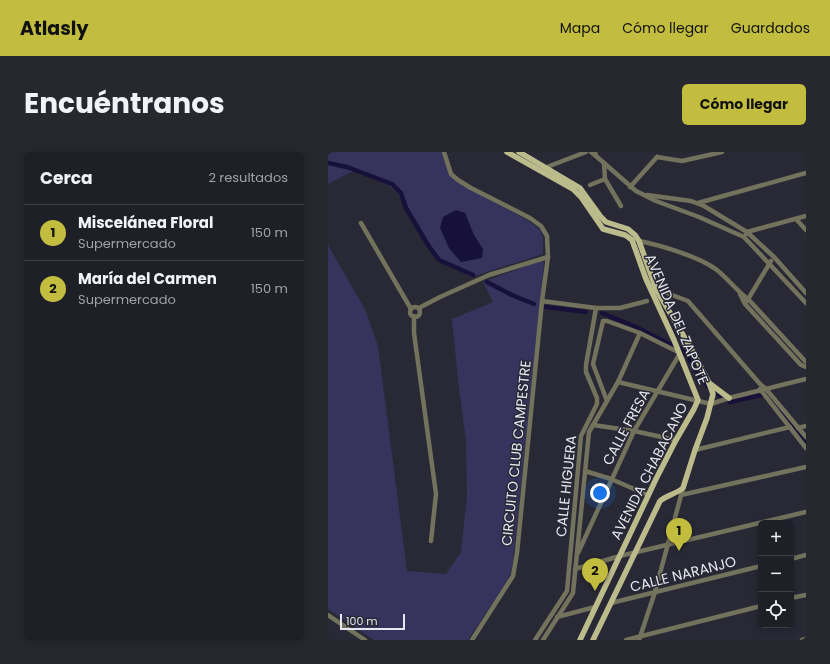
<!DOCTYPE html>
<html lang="es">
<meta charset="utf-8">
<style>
body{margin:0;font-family:Poppins,sans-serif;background:#272730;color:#f1f3f6}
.controls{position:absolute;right:12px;bottom:12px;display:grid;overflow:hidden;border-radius:6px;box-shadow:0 2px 10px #0003}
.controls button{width:36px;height:36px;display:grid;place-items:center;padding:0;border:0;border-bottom:1px solid #3c3d45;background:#1f1f28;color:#f1f3f6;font:20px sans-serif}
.scale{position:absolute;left:12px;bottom:10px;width:65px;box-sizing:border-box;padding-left:4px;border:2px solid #e7e7f0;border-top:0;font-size:11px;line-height:14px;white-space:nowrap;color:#e7e7f0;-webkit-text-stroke:3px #292936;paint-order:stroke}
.you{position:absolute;left:272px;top:341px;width:14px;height:14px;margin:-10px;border:3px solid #fff;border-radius:50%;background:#1a73e8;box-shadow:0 0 0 6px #1a73e833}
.badge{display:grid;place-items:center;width:26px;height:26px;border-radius:50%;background:#c2bd3f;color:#111;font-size:13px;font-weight:700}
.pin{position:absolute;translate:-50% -33px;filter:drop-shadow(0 1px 2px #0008)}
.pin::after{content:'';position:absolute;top:21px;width:14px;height:12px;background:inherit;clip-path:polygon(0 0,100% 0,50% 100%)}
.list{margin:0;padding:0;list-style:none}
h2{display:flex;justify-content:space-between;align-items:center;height:52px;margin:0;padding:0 16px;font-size:17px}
h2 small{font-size:13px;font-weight:400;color:#a1a2a8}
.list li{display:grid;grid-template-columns:26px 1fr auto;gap:12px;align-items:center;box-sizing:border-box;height:56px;padding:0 16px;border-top:1px solid #3c3d45}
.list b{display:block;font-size:15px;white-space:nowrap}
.list p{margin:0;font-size:13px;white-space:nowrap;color:#a1a2a8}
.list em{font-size:13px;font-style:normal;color:#a1a2a8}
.icon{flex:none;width:22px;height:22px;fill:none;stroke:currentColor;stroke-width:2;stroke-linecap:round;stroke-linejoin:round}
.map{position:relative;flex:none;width:478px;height:488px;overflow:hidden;border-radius:6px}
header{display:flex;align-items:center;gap:24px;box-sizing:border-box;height:56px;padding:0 20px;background:#c2bd3f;color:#111}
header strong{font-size:19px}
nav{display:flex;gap:22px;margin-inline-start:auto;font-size:14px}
.intro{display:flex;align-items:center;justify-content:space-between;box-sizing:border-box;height:96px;padding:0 24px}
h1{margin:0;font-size:28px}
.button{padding:10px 18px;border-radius:6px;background:#c2bd3f;color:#111;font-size:14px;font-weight:700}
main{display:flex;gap:24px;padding:0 24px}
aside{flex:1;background:#1f1f28;border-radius:6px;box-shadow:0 2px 10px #0003}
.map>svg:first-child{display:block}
.green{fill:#36335d}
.water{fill:#171139}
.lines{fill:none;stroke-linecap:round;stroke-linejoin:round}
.canal{stroke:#171139;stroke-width:4.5}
.minor{stroke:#73725c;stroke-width:4.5}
.major{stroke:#bcbb8c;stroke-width:5.5}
.labels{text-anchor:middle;stroke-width:3;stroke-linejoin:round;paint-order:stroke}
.street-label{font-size:14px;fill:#e7e7f0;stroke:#292936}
</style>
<header>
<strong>Atlasly</strong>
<nav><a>Mapa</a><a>Cómo llegar</a><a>Guardados</a></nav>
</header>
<div class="intro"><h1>Encuéntranos</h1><a class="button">Cómo llegar</a></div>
<main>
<aside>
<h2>Cerca<small>2 resultados</small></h2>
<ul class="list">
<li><span class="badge">1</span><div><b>Miscelánea Floral</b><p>Supermercado</p></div><em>150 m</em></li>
<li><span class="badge">2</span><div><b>María del Carmen</b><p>Supermercado</p></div><em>150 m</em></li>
</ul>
</aside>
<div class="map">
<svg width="478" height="488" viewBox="0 0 478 488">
<rect width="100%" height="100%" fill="#292936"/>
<g class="green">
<polygon points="0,0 115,0 121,20 149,41 201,69 212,78 215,85 215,102 143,125 110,109 93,85 69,40 55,29 25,19 0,32"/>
<polygon points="0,91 2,97 37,157 50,194 79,419 118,422 133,400 139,344 138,289 130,228 124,167 165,150 155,130 212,109 215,109 216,111 185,409 183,420 180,428 140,488 46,488 0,457"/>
</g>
<polygon class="water" points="128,58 137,61 146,83 155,97 154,106 133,110 121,96 112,76 115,65"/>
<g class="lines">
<g class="canal">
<polyline points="0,11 19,15 64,32 73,41 78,56 100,93 111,108 145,123"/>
<polyline points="159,130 186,144 206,152"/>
<polyline points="218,155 258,160"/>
<polyline points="274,161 306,174 345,194"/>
<polyline points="352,197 360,204 367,218 380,235"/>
<polyline points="388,241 394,245"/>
<polyline points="402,250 438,242 478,290"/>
</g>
<g class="minor">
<polyline points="116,0 123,22 130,28 143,36 202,66 213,74 219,84 220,105 214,149 189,401 185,424 144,488"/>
<polyline points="263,0 268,4 267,0"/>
<polyline points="268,4 308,39 328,49 371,65 416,85 478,151"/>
<polyline points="329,5 354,9 394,0"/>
<polyline points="276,11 277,27 293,54"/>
<polyline points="219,15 258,0"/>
<polyline points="262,33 277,27"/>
<polyline points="302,35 329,5"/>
<polyline points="319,43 363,49 376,54 419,80 446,105 478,141"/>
<polyline points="370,51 478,21"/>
<polyline points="468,67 478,78"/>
<polyline points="33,71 83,157"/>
<polyline points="418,82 419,80 478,64"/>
<path d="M311,89C332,93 372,105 389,118C400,127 409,139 421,148L478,210"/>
<polyline points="328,137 360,149 432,232 438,237 478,285"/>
<polyline points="412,142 417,152 473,213 478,215"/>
<polyline points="214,149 268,156 292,156 319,149"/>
<polyline points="419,149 443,109"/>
<circle cx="87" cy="160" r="5"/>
<polyline points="91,156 112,145 161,123 220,105"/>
<polyline points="86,164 86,181 108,342 103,389"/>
<polyline points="290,230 383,252 401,246 478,227"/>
<polyline points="432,237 478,296"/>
<polyline points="279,249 265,212 275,169 279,169 312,181 350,200"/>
<polyline points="265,273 306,279 348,288"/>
<polyline points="470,276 478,274"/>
<polyline points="367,298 462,275"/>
<polyline points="257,319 283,327 320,343"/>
<polyline points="353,343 478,315"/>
<polyline points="250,401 306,279 351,203"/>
<polyline points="463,407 478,403"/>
<polyline points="247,417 292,404 478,360"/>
<polyline points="463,446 478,443"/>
<polyline points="283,451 433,414"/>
<polyline points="0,463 37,488"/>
<polyline points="229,465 267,455"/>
<polyline points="207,488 239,439 253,284 269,252 269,246 258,220 258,213 268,156"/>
<polyline points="215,488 245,441 261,280 290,230 312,181"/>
<polyline points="298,488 433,454"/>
<polyline points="311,488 327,440 355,336"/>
<polyline points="474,488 478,487"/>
</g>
<g class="major">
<polyline points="179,0 245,37 253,45 275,77 297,83 300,85 304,88 318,127 346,188 370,248 366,257 348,288 328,327 252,488"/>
<path d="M191,0L252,36L273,65L278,70L300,77L307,83L311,89L328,137L365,200L381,231L385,242L379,266L367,298L355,336C348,342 339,343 332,349L265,488"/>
<polyline points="381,231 401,246"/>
</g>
</g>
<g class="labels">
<g class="street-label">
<text transform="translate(349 167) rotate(67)" y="5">AVENIDA DEL ZAPOTE</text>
<text transform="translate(298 275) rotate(-62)" y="5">CALLE FRESA</text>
<text transform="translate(188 301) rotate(-84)" y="5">CIRCUITO CLUB CAMPESTRE</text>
<text transform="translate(321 319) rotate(-63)" y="5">AVENIDA CHABACANO</text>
<text transform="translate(238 334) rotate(-84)" y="5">CALLE HIGUERA</text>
<text transform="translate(355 422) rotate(-14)" y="5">CALLE NARANJO</text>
</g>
</g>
</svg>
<div class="controls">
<button>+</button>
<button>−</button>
<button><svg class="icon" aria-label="locate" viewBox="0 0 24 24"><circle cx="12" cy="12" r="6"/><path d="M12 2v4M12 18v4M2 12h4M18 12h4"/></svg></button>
</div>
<div class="scale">100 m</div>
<div class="you"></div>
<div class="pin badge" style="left:351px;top:399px">1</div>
<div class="pin badge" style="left:267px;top:439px">2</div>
</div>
</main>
